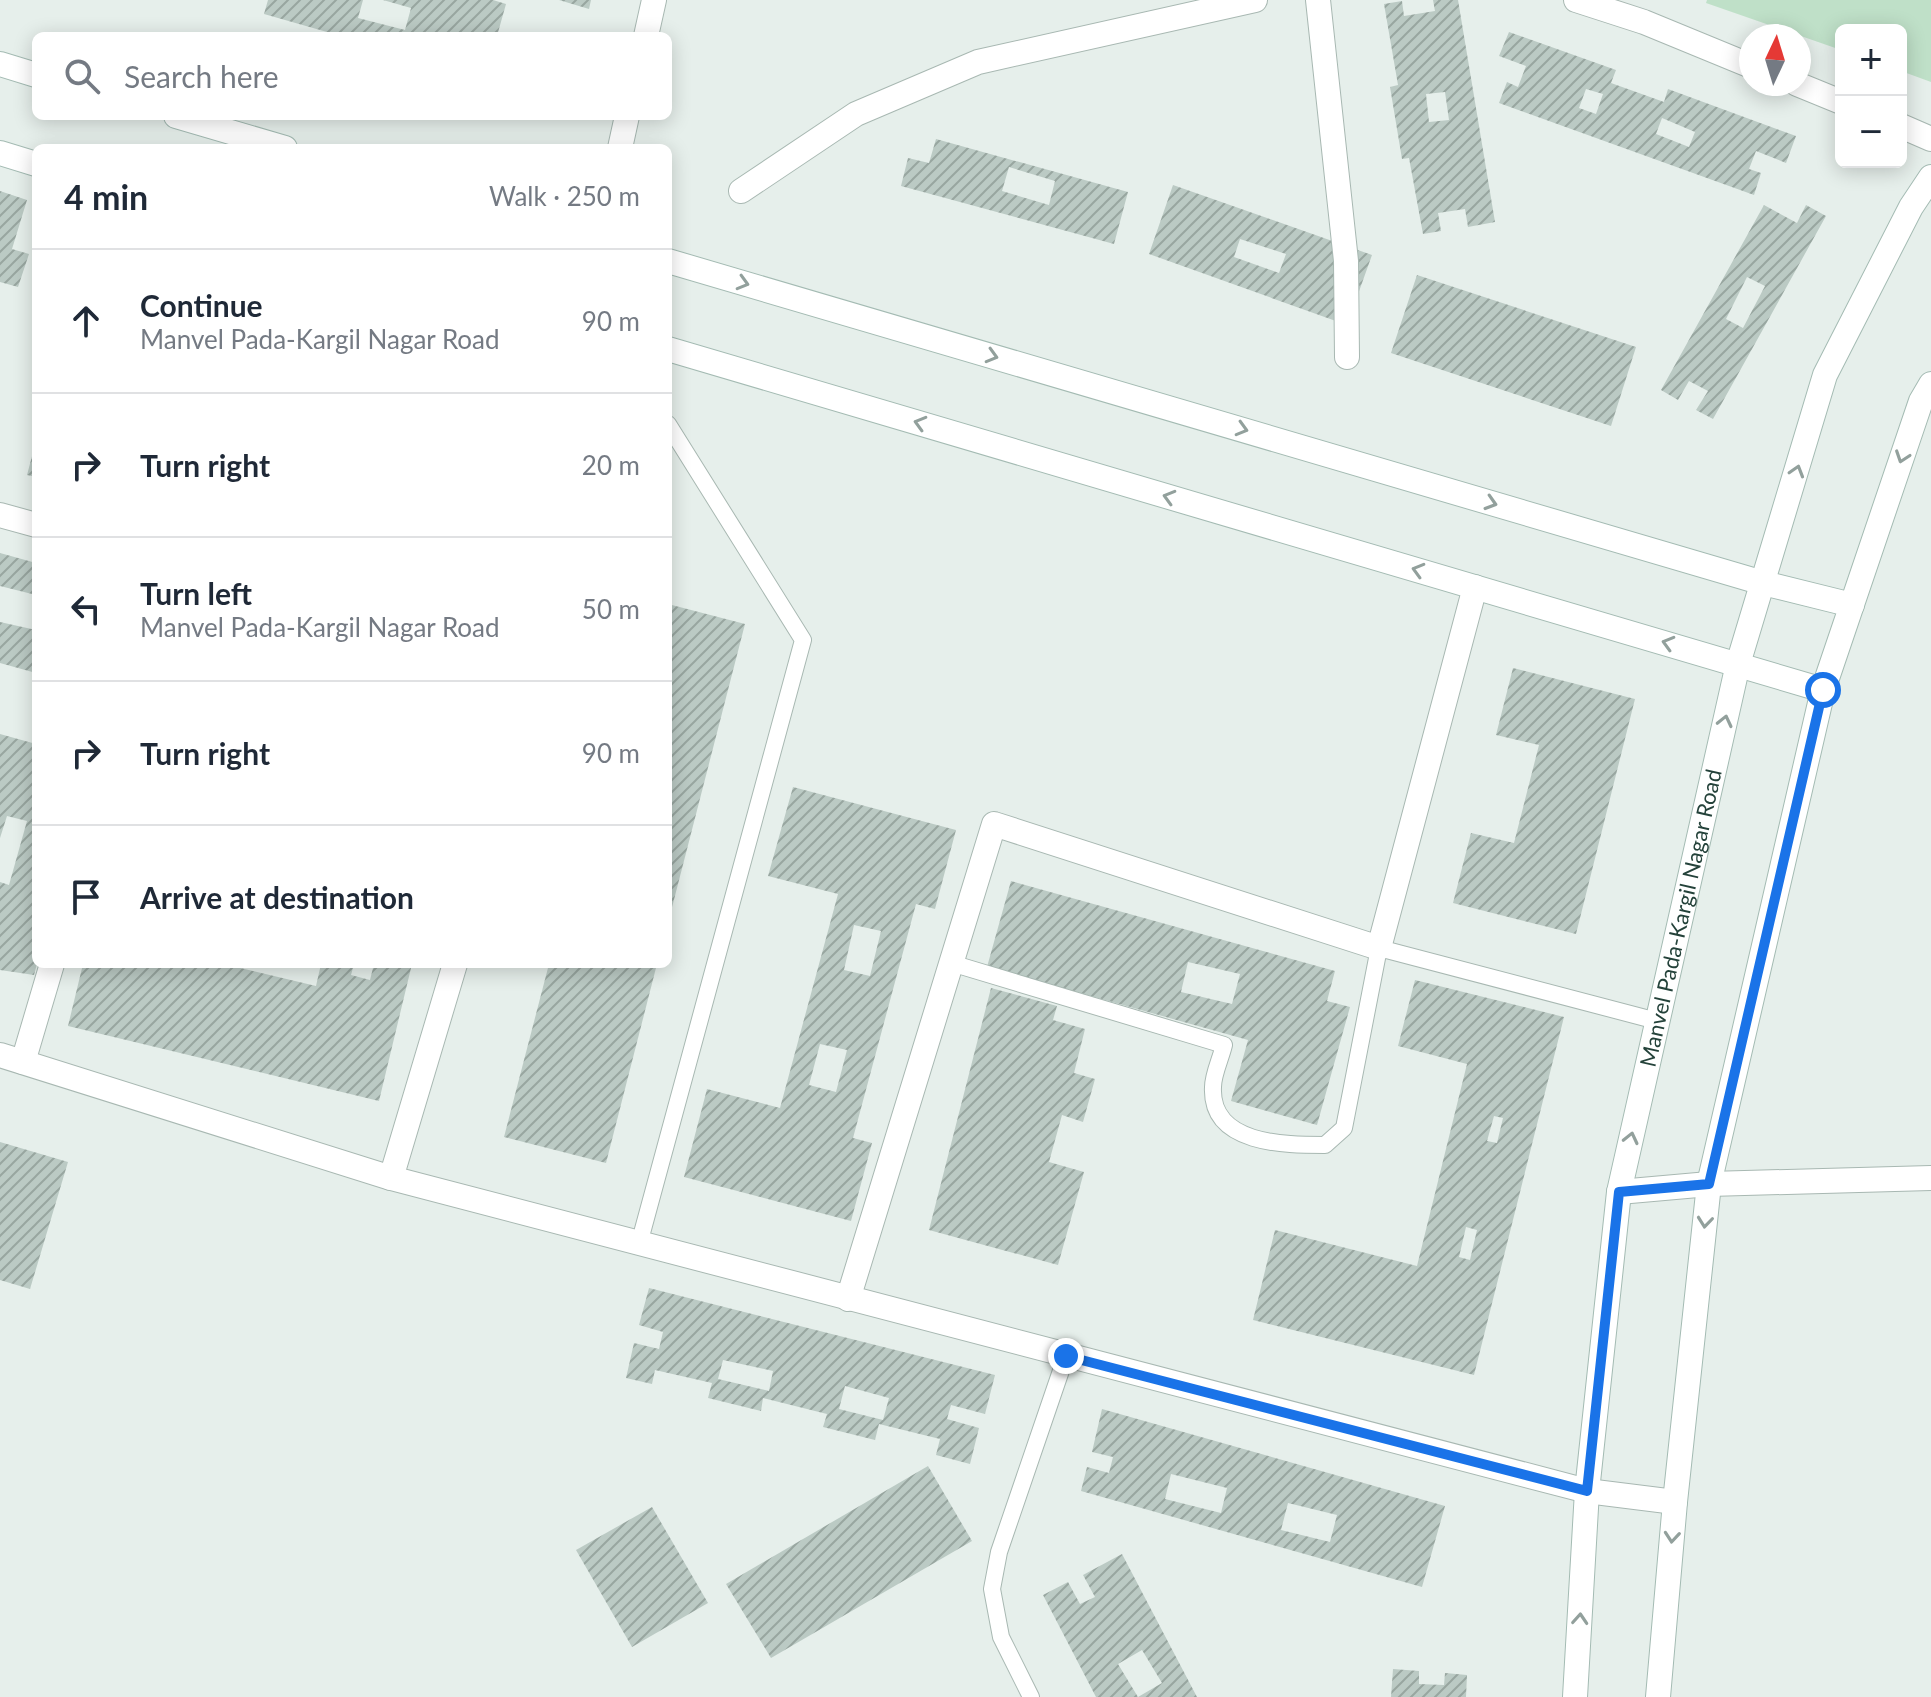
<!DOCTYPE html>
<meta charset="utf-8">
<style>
body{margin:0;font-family:Lato,sans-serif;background:#f2f2f3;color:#1f2937}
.controls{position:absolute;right:24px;top:24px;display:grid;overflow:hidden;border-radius:12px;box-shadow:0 4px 20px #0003}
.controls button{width:72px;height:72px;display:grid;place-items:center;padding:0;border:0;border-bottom:2px solid #e0e1e3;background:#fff;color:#1f2937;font:40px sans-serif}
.compass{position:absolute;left:1739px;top:24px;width:72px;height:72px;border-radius:50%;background:#fff;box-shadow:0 4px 20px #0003;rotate:4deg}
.stop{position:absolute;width:24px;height:24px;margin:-18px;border:6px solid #1a73e8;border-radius:50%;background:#fff}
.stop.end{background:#1a73e8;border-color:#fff;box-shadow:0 2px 8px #0008}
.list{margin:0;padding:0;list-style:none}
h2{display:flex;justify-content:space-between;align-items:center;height:104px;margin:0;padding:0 32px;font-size:34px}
h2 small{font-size:26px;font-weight:400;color:#747a83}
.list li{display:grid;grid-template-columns:52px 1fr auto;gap:24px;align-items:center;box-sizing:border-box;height:144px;padding:0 32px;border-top:2px solid #e0e1e3}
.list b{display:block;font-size:30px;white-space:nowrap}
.list p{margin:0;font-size:26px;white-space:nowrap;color:#747a83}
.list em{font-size:26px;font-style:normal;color:#747a83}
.icon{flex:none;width:44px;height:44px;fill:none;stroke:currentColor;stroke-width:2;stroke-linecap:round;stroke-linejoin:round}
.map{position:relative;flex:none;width:1931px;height:1697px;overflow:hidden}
.search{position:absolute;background:#fff;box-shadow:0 4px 20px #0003;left:32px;top:32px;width:640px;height:88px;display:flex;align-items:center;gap:20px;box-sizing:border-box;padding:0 28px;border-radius:12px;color:#747a83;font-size:30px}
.panel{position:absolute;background:#fff;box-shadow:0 4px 20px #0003;left:32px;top:144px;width:640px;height:824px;border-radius:12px}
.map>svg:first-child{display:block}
.park{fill:#bfe0c8}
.building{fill:url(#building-hatch);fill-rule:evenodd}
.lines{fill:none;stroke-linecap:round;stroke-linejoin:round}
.lane-casing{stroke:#a8b8b2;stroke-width:18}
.street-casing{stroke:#a8b8b2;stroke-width:26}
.secondary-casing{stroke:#a4bbb3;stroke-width:26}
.lane{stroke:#fff;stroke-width:16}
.street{stroke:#fff;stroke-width:24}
.secondary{stroke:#fff;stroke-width:24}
.oneway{stroke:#92a09c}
.route{stroke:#1a73e8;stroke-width:10}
.labels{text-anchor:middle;stroke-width:6;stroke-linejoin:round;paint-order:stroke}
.street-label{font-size:22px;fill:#24423a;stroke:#f7fbf9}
</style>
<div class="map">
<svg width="1931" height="1697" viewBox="0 0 1931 1697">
<defs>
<pattern id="building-hatch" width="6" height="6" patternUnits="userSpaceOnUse" patternTransform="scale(2)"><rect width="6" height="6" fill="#bbcac4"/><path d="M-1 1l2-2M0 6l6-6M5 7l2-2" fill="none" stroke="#98a6a0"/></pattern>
</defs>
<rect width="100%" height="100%" fill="#e6efeb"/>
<polygon class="park" points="1707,0 1931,0 1931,82 1901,71 1901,30 1841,30 1841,50 1706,3"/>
<g class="building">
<polygon points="268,0 363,0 358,18 405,30 411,8 383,0 493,0 506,4 497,36 341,36 264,14"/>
<polygon points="559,0 591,0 589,9"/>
<path d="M1433,0H1458L1495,222L1468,227L1465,209L1438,213L1441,231L1423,234L1409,158L1402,159L1390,87L1398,85L1384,4L1402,1L1404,16L1435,11ZM1445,92L1449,120L1429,122L1426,94Z"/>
<path d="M1509,32L1616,70L1611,83L1664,102L1668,89L1796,136L1786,163L1756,151L1749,169L1761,173L1754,195L1499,103L1507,82L1518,87L1526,66L1499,56ZM1586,89L1603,94L1596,114L1579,108ZM1662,118L1695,132L1689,147L1656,134Z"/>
<path d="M936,139L1128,192L1114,244L901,186L908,158L929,163ZM1009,167L1055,181L1049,205L1002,191Z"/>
<path d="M1173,185L1372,255L1347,325L1149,254ZM1240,239L1286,254L1279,273L1234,257Z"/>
<polygon points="0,191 27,200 12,249 29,254 18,287 0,282"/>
<path d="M1764,205L1797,223L1806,205L1826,216L1713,419L1696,410L1708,391L1689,381L1678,400L1661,390ZM1747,277L1765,286L1743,328L1726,319Z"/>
<polygon points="1417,275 1636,347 1611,426 1391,353"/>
<polygon points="35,445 36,445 36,477 27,475"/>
<polygon points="0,553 36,563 36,595 0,586"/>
<polygon points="668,604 745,624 669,919 668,919"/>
<polygon points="0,622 36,630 36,673 0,663"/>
<polygon points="1513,668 1635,699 1576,934 1453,903 1471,833 1514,843 1539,745 1496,735"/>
<polygon points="0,734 36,744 37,964 34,975 0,970 0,882 9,885 27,821 7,816 0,838"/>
<path d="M793,787L956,830L935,909L916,904L853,1138L872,1143L851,1221L684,1177L707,1089L780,1108L838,894L768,876ZM854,925L881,931L870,976L844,970ZM820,1044L847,1050L836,1092L809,1085Z"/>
<path d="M1011,881L1335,971L1327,1001L1350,1007L1317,1125L1231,1101L1248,1040L987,967ZM1188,962L1240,974L1232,1004L1181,992Z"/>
<polygon points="83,964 224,964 316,986 321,964 354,964 351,975 370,980 374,964 412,964 379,1101 68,1026"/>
<polygon points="549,964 657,964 606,1163 504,1137"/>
<path d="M1415,980L1564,1017L1474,1375L1253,1320L1275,1230L1417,1266L1467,1064L1398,1046ZM1494,1116L1503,1118L1497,1143L1487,1141ZM1466,1227L1477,1230L1470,1260L1459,1257Z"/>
<polygon points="991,988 1057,1006 1053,1020 1085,1029 1074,1073 1095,1079 1083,1122 1062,1115 1049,1162 1084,1172 1058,1265 929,1230"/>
<polygon points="0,1142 68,1162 30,1289 0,1280"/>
<path d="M649,1288L995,1375L985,1414L951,1405L947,1419L979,1428L970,1464L936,1455L940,1439L879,1424L875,1440L823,1427L827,1414L763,1398L761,1411L708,1398L712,1383L655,1370L652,1384L626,1378L634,1343L659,1349L663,1332L639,1325ZM723,1360L773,1371L769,1391L718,1379ZM845,1386L889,1398L883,1420L839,1409Z"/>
<path d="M1102,1409L1445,1506L1422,1587L1081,1491L1087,1467L1109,1473L1113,1457L1092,1452ZM1171,1474L1227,1488L1221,1513L1165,1499ZM1288,1503L1337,1515L1330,1542L1281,1530Z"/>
<polygon points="928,1466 972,1541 771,1658 726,1584"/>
<polygon points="652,1507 708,1603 632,1647 576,1550"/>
<polygon points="1122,1554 1197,1697 1138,1697 1162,1683 1142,1650 1118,1664 1138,1697 1096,1697 1043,1595 1068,1582 1080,1604 1095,1597 1083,1575"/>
<polygon points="1393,1669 1419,1671 1419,1684 1444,1685 1445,1673 1467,1675 1466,1697 1391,1697"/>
</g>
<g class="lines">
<defs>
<g id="lane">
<path d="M951,963L1224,1045C1221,1058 1213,1074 1213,1087C1210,1145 1285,1145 1325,1145L1344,1128L1379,948L1657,1021"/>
<polyline points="639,1244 803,640 668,424"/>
<polyline points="1031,1697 1001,1637 992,1589 999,1552 1066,1356"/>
</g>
<g id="street">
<polyline points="1318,0 1346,261 1347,357"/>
<polyline points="1576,0 1644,22 1751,66"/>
<polyline points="646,36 654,0"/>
<polyline points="1797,84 1841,102"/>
<polyline points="1901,126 1931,139"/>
<polyline points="620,148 627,116"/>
<polyline points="741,191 856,114 978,62 1255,0"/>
<polyline points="0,515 36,525"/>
<polyline points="0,1055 391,1178 1587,1491 1675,1502"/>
<polyline points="23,1062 52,964"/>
<polyline points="391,1178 455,964"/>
<polyline points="1619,1192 1709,1184 1931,1178"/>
<polyline points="848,1299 994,824 1379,948 1475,587"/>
</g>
<g id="secondary">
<polyline points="0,64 36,75"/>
<polyline points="176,116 285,148"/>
<polyline points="0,153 36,164"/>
<polyline points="668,261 1763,583 1852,605"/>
<polyline points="668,349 1823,690"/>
<path id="s1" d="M1575,1697L1587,1491L1619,1192L1738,664L1825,375L1911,207L1931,177"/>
<polyline points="1658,1697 1675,1502 1709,1184 1823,690 1921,401 1931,384"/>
</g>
</defs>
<use href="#lane" class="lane-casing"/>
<use href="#street" class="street-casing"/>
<use href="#secondary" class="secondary-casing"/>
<use href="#lane" class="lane"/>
<use href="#street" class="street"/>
<use href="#secondary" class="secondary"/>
</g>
<defs><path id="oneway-chevron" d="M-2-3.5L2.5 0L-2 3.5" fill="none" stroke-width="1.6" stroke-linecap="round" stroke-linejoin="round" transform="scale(2)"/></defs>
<g class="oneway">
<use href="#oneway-chevron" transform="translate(743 283) rotate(16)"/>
<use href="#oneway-chevron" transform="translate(992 356) rotate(16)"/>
<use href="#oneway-chevron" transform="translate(920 423) rotate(-164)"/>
<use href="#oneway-chevron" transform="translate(1242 429) rotate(16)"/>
<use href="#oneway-chevron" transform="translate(1902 457) rotate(109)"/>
<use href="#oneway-chevron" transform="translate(1797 471) rotate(-73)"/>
<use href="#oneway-chevron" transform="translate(1169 497) rotate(-164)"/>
<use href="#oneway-chevron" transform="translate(1491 503) rotate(17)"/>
<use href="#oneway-chevron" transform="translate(1418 570) rotate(-164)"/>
<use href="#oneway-chevron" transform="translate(1668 643) rotate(-164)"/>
<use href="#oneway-chevron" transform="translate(1725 721) rotate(-77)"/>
<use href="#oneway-chevron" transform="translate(1631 1138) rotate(-77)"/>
<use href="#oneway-chevron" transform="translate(1705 1222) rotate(96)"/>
<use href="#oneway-chevron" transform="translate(1672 1537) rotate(95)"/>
<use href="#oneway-chevron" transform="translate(1580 1619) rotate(-86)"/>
</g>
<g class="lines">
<polyline class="route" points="1066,1356 1587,1491 1619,1192 1709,1184 1823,690"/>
</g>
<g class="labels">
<g class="street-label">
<text dy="8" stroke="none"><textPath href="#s1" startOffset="788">Manvel Pada-Kargil Nagar Road</textPath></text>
</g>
</g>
</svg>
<div class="controls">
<button>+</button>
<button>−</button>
</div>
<svg class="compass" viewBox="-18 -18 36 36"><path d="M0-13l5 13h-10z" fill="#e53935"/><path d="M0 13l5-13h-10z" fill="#747a83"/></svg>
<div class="stop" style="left:1823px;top:690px"></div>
<div class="stop end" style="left:1066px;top:1356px"></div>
<div class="search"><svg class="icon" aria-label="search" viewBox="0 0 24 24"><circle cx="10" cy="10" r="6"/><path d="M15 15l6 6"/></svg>Search here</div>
<section class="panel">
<h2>4 min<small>Walk · 250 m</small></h2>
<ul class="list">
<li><svg class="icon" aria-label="ahead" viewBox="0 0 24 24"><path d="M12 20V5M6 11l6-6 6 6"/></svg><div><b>Continue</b><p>Manvel Pada-Kargil Nagar Road</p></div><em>90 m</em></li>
<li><svg class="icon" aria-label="right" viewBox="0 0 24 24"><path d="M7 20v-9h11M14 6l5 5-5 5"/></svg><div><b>Turn right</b></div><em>20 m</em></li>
<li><svg class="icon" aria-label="left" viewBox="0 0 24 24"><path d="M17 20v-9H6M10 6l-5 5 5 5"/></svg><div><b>Turn left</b><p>Manvel Pada-Kargil Nagar Road</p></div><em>50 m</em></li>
<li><svg class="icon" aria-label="right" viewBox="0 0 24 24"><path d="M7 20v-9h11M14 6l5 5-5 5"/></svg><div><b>Turn right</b></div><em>90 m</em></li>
<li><svg class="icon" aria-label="arrive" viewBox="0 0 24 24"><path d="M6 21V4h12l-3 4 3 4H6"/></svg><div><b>Arrive at destination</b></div></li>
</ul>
</section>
</div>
